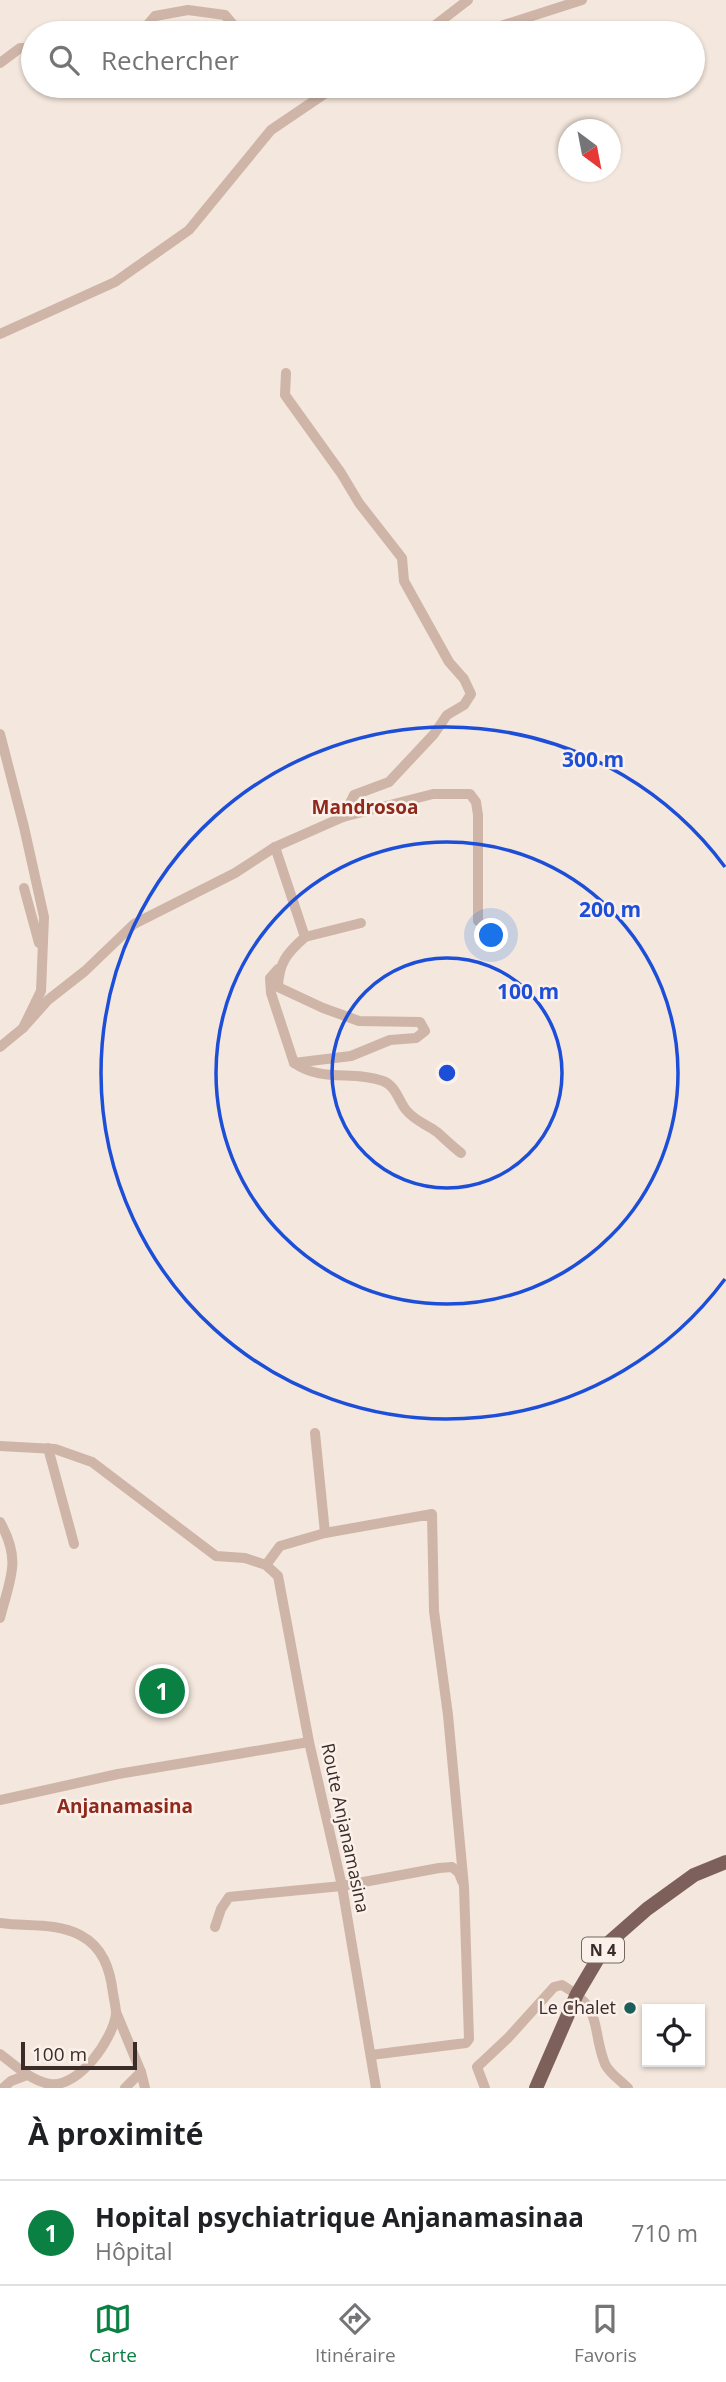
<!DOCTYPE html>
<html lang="fr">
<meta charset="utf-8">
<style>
body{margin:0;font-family:"Open Sans",sans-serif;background:#f6f6f6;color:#202124}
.controls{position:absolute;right:21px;bottom:21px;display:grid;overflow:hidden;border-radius:0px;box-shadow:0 2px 5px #0004}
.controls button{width:63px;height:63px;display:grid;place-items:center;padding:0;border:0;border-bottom:2px solid #e0e0e0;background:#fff;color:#202124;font:35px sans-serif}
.compass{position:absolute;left:558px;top:119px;width:63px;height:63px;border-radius:50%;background:#fff;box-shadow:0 2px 5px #0004;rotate:148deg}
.scale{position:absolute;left:21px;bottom:18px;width:116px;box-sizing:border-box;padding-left:7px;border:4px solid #3a2c29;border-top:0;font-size:19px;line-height:24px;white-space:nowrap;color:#3a2c29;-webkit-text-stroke:5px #fbf1ea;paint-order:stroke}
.you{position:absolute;left:492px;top:936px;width:24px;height:24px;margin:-18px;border:5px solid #fff;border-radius:50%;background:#1a73e8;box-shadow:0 0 0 10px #1a73e833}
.badge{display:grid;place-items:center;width:46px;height:46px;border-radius:50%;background:#0b8043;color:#fff;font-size:23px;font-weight:700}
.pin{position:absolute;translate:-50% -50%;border:4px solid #fff;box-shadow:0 2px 7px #0006}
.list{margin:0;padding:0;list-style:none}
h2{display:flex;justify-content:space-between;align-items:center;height:91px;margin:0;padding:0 28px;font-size:30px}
h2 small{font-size:23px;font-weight:400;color:#757577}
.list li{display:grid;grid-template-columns:46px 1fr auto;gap:21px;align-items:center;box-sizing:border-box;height:105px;padding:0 28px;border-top:2px solid #e0e0e0}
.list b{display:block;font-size:26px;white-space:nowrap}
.list p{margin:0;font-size:23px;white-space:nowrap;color:#757577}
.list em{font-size:23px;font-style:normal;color:#757577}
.icon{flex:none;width:38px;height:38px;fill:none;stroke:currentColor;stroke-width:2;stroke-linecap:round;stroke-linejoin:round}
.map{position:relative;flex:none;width:726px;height:2088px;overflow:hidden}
.search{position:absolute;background:#fff;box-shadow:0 2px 5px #0004;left:21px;right:21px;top:21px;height:77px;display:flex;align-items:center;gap:18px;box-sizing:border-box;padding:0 24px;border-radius:38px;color:#757577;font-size:26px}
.sheet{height:196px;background:#fff}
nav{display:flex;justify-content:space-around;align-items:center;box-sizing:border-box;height:98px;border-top:2px solid #e0e0e0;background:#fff;font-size:19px;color:#757577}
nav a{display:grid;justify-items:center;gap:4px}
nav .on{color:#0b8043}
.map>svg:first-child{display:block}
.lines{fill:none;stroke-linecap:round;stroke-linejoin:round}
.minor{stroke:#ceb5a8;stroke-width:10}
.major{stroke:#7d6059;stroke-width:14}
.ring{fill:none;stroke:#1d4ed8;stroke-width:3.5}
.poi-dot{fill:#1b5f5b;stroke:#fbf1ea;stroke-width:2.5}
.labels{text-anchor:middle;stroke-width:5;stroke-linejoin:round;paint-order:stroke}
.shield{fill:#fbf1ea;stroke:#746763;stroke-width:2}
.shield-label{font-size:16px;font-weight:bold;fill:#3a2c29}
.street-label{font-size:18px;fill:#3a2c29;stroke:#fbf1ea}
.poi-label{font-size:18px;fill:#3a2c29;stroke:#fbf1ea;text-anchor:end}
.neighbourhood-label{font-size:19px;font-weight:bold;fill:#8f291b;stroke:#fbf1ea}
.centre{fill:#1d4ed8;stroke:#fbf1ea;stroke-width:3.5}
.ring-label{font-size:21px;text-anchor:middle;font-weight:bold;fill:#1d4ed8;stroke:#fbf1ea;stroke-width:5;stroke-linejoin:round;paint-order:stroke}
</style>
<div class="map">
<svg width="726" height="2088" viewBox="0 0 726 2088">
<rect width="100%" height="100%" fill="#f4e7dd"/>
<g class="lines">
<g class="minor">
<polyline points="141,33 155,16 188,10 225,15 240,33"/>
<polyline points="425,33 468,0"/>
<polyline points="479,33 582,0"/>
<polyline points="0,63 20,48 33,48"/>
<polyline points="0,334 115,282 189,230 271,130 336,86"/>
<polyline points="286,373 285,395 341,473 359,503 402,558 404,581 449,662 464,679 471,694 464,705 447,715 434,734 389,782 354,795 343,817"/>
<polyline points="0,734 24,827 44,917 41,991 23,1028 0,1047"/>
<path d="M275,847L305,937C287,953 279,962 278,987L323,1008L359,1021L420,1022L425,1031L416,1038L390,1040L351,1056L294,1063C323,1083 352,1070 383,1081C396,1086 398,1100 406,1110C415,1121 426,1124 437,1132C445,1139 453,1147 461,1153"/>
<polyline points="24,888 39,943"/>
<polyline points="305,937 361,923"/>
<polyline points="278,969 270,978 271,993 294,1063"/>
<polyline points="23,1028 48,1000 85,971 134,924 235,873 275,847 343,817 433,794 470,794 476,802 478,815 478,921"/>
<polyline points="315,1433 325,1533"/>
<polyline points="0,1446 55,1449 92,1462 216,1556 245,1558 266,1565 278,1576 309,1742 342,1886 376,2088"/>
<polyline points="48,1448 74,1544"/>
<path d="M0,1522C22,1561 10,1578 0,1618"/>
<polyline points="266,1565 280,1546 325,1533 432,1514 434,1611 448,1715 464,1887 469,2039 466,2043 371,2055"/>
<polyline points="0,1800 118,1774 309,1742"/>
<path d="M0,1923C26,1927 55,1922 80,1935C103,1947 110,1969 113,1993C114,2000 116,2007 116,2014C113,2039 79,2088 50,2084C31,2081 15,2065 0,2054"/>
<polyline points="215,1927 221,1909 229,1897 342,1886 439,1868 452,1867 459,1873 462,1881"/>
<polyline points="116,2012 141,2072 145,2088"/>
<polyline points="3,2088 11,2081 27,2075"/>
<polyline points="125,2088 141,2072"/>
<path d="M485,2088L477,2067L508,2038L554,1987L562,1985C605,2010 590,2025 605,2064C609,2073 621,2081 628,2088"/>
</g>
<polyline class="major" points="536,2088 577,1994 606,1945 647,1909 694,1875 726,1862"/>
</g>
<g class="ring">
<circle cx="447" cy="1073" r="115"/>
<circle cx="447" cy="1073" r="231"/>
<path d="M725 1279A346 346 0 1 1 725 867"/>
</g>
<circle class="poi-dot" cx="630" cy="2008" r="7"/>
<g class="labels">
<rect class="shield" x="582" y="1937.5" width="42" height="25" rx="5"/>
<g class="shield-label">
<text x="603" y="1956">N 4</text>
</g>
<g class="street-label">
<text transform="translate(345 1828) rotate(78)" y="6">Route Anjanamasina</text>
</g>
<g class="poi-label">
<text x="616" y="2014">Le Chalet</text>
</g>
<g class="neighbourhood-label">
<text x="365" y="814">Mandrosoa</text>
<text x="125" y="1813">Anjanamasina</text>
</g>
</g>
<circle cx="447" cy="1073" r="10" class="centre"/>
<g class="ring-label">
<text x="593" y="767">300 m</text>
<text x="610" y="917">200 m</text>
<text x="528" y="999">100 m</text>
</g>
</svg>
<div class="controls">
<button><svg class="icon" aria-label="locate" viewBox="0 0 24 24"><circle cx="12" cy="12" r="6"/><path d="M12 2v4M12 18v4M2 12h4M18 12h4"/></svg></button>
</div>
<svg class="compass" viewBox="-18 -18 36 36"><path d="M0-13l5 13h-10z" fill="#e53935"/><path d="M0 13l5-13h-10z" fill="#757577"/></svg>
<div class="scale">100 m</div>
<div class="you"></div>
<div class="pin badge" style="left:162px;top:1691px">1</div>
<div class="search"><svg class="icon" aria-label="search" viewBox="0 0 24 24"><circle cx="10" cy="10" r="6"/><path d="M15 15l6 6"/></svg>Rechercher</div>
</div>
<section class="sheet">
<h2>À proximité<small></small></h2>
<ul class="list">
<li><span class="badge">1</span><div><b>Hopital psychiatrique Anjanamasinaa</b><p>Hôpital</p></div><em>710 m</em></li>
</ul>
</section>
<nav>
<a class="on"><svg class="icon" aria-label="map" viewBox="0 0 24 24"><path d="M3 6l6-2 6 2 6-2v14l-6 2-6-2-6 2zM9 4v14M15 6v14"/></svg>Carte</a>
<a><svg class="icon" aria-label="directions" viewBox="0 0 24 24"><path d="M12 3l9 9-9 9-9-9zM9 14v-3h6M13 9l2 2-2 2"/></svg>Itinéraire</a>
<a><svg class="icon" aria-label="saved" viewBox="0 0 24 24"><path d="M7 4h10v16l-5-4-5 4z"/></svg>Favoris</a>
</nav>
